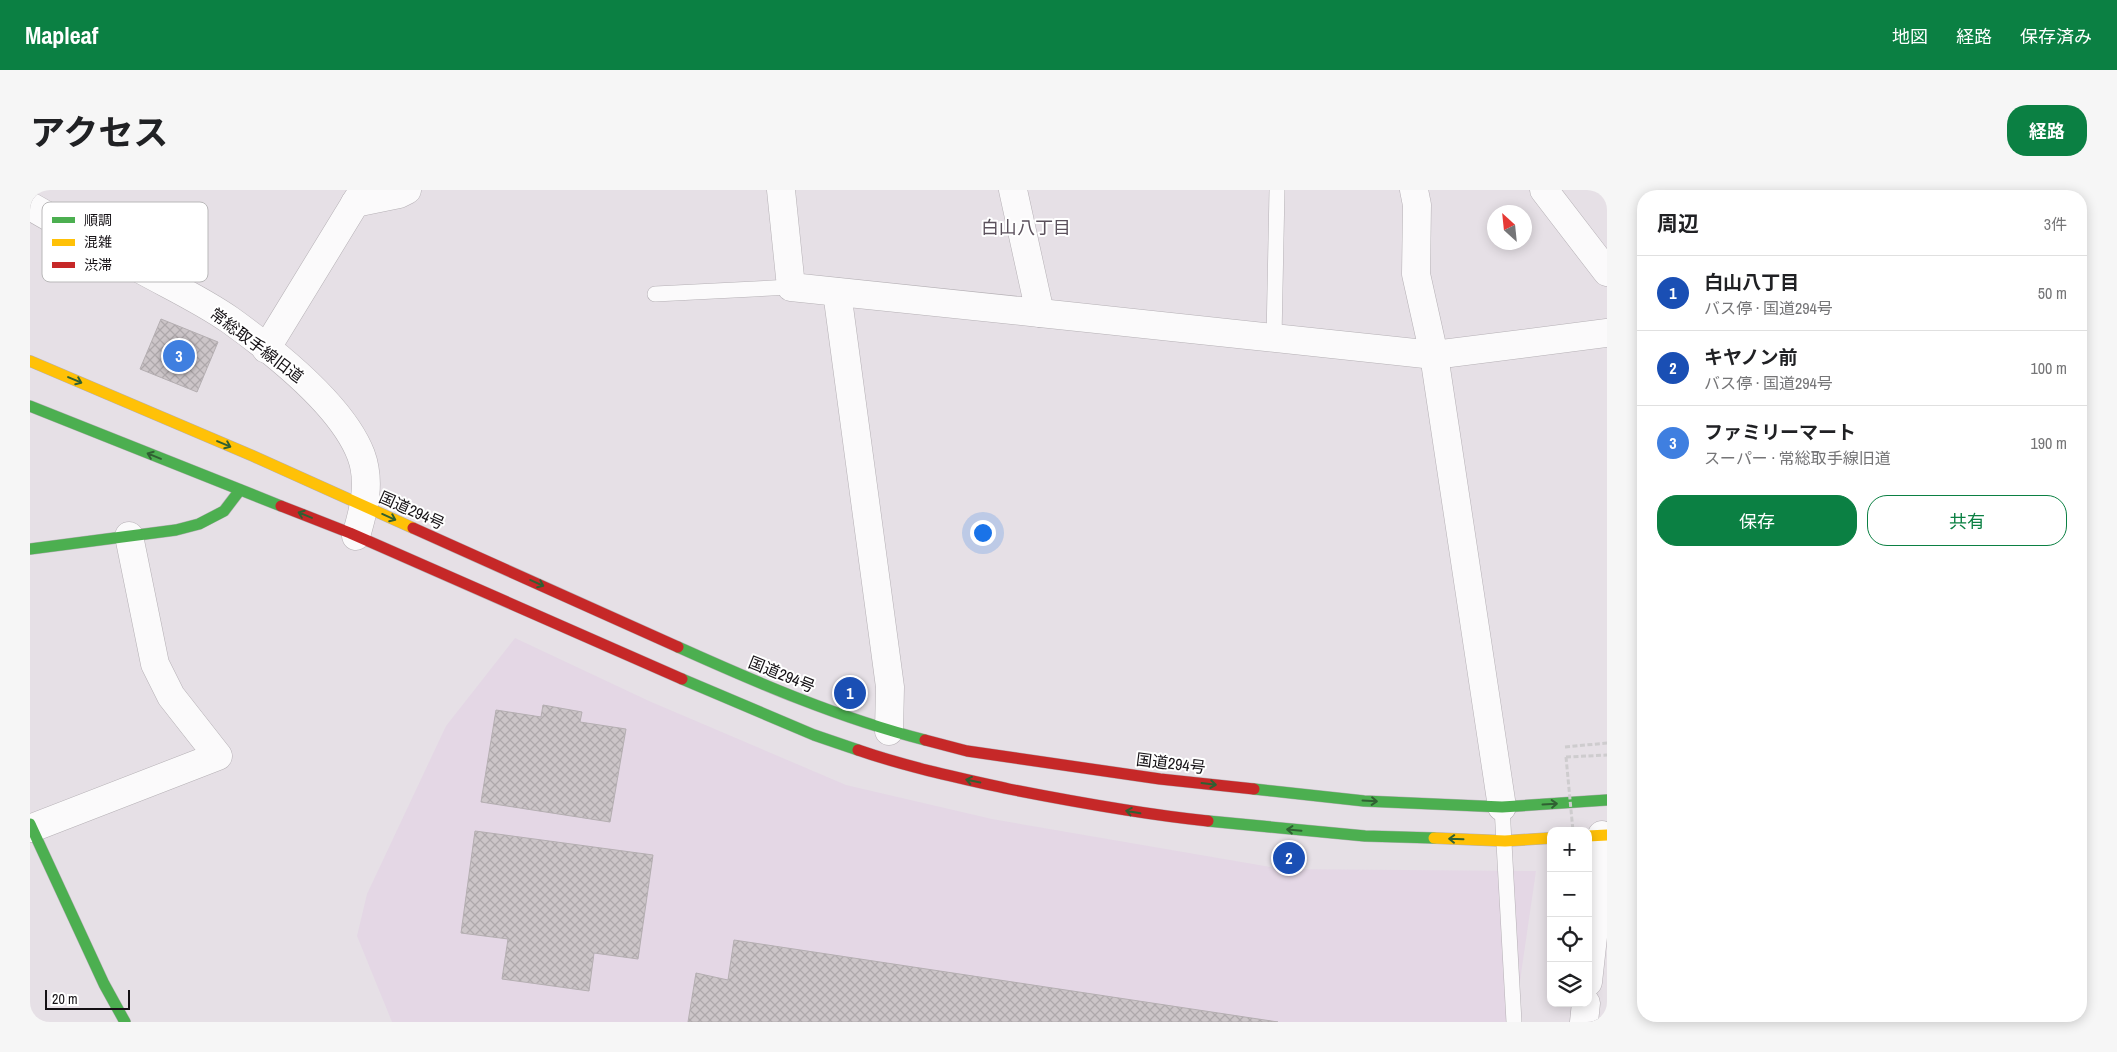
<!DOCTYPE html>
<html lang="ja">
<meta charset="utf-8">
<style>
body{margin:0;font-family:"Archivo Narrow","Noto Sans JP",sans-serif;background:#f6f6f6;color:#202124}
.controls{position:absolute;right:15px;bottom:15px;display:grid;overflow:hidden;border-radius:10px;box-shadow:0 2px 12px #0003}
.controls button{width:45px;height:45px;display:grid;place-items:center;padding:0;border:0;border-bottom:1px solid #e0e0e0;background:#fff;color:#202124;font:25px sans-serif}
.compass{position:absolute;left:1457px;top:15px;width:45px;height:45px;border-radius:50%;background:#fff;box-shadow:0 2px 12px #0003;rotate:333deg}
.scale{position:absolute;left:15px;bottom:12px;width:85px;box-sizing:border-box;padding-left:5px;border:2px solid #151115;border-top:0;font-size:14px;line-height:18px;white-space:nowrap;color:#151115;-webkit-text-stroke:4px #fff;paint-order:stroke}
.you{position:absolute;left:952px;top:342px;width:18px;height:18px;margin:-12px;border:4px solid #fff;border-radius:50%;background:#1a73e8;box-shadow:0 0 0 8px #1a73e833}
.badge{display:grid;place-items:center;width:32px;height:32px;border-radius:50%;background:#0b8043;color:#fff;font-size:16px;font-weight:700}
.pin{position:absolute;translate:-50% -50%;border:2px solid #fff;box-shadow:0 1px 5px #0006}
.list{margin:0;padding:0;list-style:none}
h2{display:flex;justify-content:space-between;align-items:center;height:65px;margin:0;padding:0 20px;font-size:21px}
h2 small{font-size:16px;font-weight:400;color:#757577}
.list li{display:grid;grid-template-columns:32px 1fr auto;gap:15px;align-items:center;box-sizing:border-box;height:75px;padding:0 20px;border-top:1px solid #e0e0e0}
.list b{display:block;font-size:19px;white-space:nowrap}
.list p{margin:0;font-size:16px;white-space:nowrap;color:#757577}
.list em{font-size:16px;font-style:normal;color:#757577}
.actions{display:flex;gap:10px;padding:15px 20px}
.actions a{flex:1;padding:11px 0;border:1px solid #0b8043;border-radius:20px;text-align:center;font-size:18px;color:#0b8043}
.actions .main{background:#0b8043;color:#fff}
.icon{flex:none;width:28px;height:28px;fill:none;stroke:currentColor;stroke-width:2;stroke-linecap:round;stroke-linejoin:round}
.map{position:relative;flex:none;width:1577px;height:832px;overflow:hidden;border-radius:20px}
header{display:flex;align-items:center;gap:30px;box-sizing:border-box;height:70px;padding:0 25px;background:#0b8043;color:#fff}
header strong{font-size:24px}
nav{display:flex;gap:28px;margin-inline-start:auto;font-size:18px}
.intro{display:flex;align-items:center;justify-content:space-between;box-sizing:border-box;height:120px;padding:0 30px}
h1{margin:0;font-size:35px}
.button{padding:12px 22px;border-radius:20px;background:#0b8043;color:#fff;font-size:18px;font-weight:700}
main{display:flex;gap:30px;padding:0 30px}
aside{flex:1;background:#fff;border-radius:20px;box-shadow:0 2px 12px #0003}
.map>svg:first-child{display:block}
.built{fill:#e4d7e5}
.building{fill:url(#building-cross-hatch);stroke:#b4aeb1}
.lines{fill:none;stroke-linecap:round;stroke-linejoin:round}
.lane-casing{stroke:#b5b0b5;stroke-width:16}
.street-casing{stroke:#b5b0b5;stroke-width:29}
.fast-casing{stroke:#b5b0b5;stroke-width:12}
.slow-casing{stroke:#b5b0b5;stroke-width:12}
.jam-casing{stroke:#b5b0b5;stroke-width:12}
.path{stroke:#ceccce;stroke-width:3;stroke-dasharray:5 2.5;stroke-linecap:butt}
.lane{stroke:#fbfafb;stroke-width:15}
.street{stroke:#fbfafb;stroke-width:28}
.fast{stroke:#4caf50;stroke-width:11}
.slow{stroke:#ffc107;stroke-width:11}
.jam{stroke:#c62828;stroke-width:11}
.path-bridge{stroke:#ceccce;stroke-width:3;stroke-dasharray:5 2.5;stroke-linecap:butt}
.oneway{stroke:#306032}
.labels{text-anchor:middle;stroke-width:4;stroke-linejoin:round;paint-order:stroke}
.street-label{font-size:16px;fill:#151115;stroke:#fff}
.neighbourhood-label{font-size:18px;fill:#5b515c;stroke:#fff}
.key{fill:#fff;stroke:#b9b8b9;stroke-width:1}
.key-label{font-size:14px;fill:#151115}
</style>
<header>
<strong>Mapleaf</strong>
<nav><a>地図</a><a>経路</a><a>保存済み</a></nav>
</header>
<div class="intro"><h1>アクセス</h1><a class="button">経路</a></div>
<main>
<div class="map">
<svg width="1577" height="832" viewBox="0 0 1577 832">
<defs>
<pattern id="building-cross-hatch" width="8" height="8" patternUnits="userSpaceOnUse" patternTransform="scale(1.25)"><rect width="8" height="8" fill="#ccc5c8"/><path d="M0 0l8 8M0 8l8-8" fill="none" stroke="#aea8ab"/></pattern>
</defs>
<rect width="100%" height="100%" fill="#e6e0e6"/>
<polygon class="built" points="485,448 619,511 816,595 962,629 1252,679 1506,681 1484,832 362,832 327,746 337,704 416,536"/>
<g class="building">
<polygon points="131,129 188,152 167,202 110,179"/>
<polygon points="513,515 552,522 550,532 596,539 580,632 451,612 466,520 511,527"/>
<polygon points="445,641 623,665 608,769 564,763 559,801 472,789 478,749 431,743"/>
<polygon points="704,750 1248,832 658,832 666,783 698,790"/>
</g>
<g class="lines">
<defs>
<g id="lane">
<polyline points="625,104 761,97"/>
<polyline points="1244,148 1247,0"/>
<polyline points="1472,617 1484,832"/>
</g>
<g id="street">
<polyline points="751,0 761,97 1010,123 983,0"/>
<polyline points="1384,0 1387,15 1386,84 1404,165 1472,617"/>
<polyline points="1514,0 1577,82"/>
<polyline points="325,13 369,4 377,0"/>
<path d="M0,16C37,37 74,58 112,80C141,96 173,111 200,130C243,161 312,215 331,265C341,292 334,319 326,346"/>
<polyline points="807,102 860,497 859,541"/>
<polyline points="1010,123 1404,165 1577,143"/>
<polyline points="236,159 332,2 331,0"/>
<polyline points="2,638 188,566 141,506 125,474 99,346"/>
<polyline points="1558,792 1572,666 1572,645"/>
<polyline points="1554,832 1556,813"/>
</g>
<g id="fast">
<polyline points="0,216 251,316"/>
<polyline points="0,359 146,340 169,334 194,321 210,300"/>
<path d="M648,457C728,493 809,528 895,550"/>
<polyline points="652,489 784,545 828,560"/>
<polyline points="1224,599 1334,611 1472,617 1577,610"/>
<polyline points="1178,631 1335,646 1404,648"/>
<polyline points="0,634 74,794 95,832"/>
</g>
<g id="slow">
<polyline points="0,171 223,266 383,338"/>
<polyline points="1558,646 1577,645"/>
<polyline points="1404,648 1475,651 1521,648"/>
</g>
<g id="jam">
<polyline points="251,316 320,343 652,489"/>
<polyline points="383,338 648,457"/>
<polyline points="895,550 937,561 1130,589 1224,599"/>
<path d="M828,560C877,577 929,588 979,599C1045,612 1111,624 1178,631"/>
</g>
</defs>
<use href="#lane" class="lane-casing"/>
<use href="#street" class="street-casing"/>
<use href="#fast" class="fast-casing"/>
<use href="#slow" class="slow-casing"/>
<use href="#jam" class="jam-casing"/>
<g class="path">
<polyline points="1535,557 1577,553"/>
<polyline points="1536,567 1577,565"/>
</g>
<use href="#lane" class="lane"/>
<use href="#street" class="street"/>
<use href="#fast" class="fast"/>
<use href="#slow" class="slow"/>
<use href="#jam" class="jam"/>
<polyline class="path-bridge" points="1536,567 1543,641"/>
</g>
<defs><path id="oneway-shaft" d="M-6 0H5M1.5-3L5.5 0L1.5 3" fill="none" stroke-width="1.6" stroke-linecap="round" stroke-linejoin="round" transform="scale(1.25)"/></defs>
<g class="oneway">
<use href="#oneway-shaft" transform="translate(45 190) rotate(23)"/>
<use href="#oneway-shaft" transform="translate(194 254) rotate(23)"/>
<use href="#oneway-shaft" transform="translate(124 266) rotate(-158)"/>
<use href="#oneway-shaft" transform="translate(275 325) rotate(-158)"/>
<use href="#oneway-shaft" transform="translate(359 327) rotate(24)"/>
<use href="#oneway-shaft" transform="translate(507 393) rotate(24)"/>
<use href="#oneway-shaft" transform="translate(943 591) rotate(-168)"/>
<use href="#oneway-shaft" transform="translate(1179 594) rotate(7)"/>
<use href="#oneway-shaft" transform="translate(1340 611) rotate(3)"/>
<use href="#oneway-shaft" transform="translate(1520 614) rotate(-3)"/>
<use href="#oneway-shaft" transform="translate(1103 622) rotate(-170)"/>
<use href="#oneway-shaft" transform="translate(1264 640) rotate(-175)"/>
<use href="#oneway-shaft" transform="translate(1426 649) rotate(-178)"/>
</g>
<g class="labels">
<g class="street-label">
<text transform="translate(227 155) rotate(37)" y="6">常総取手線旧道</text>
<text transform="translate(382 320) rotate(24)" y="6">国道294号</text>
<text transform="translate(752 484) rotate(22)" y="6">国道294号</text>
<text transform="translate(1141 573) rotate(7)" y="6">国道294号</text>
</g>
<g class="neighbourhood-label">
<text x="996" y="44">白山八丁目</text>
</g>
</g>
<rect x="12" y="12" width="166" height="80" rx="8" class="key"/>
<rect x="22" y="27" width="23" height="6" fill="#4caf50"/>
<rect x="22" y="49" width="23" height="7" fill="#ffc107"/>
<rect x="22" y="72" width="23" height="6" fill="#c62828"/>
<g class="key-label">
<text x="54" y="35">順調</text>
<text x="54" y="57">混雑</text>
<text x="54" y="80">渋滞</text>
</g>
</svg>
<div class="controls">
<button>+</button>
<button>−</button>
<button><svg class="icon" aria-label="locate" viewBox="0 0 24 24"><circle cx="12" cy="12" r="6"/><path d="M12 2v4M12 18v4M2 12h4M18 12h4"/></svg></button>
<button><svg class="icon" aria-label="layers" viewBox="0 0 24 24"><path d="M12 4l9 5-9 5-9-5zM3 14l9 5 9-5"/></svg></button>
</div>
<svg class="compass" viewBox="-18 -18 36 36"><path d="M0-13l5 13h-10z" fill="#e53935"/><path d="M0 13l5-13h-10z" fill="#757577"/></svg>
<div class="scale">20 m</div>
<div class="you"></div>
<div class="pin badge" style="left:820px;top:503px;background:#1a4fb4">1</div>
<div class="pin badge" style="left:1259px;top:668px;background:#1a4fb4">2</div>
<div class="pin badge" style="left:149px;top:166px;background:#3f7fe0">3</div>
</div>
<aside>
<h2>周辺<small>3件</small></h2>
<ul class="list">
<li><span class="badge" style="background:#1a4fb4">1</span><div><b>白山八丁目</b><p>バス停 · 国道294号</p></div><em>50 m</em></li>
<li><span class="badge" style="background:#1a4fb4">2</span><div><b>キヤノン前</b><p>バス停 · 国道294号</p></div><em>100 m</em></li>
<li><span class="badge" style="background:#3f7fe0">3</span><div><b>ファミリーマート</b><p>スーパー · 常総取手線旧道</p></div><em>190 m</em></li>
</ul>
<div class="actions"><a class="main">保存</a><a>共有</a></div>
</aside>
</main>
